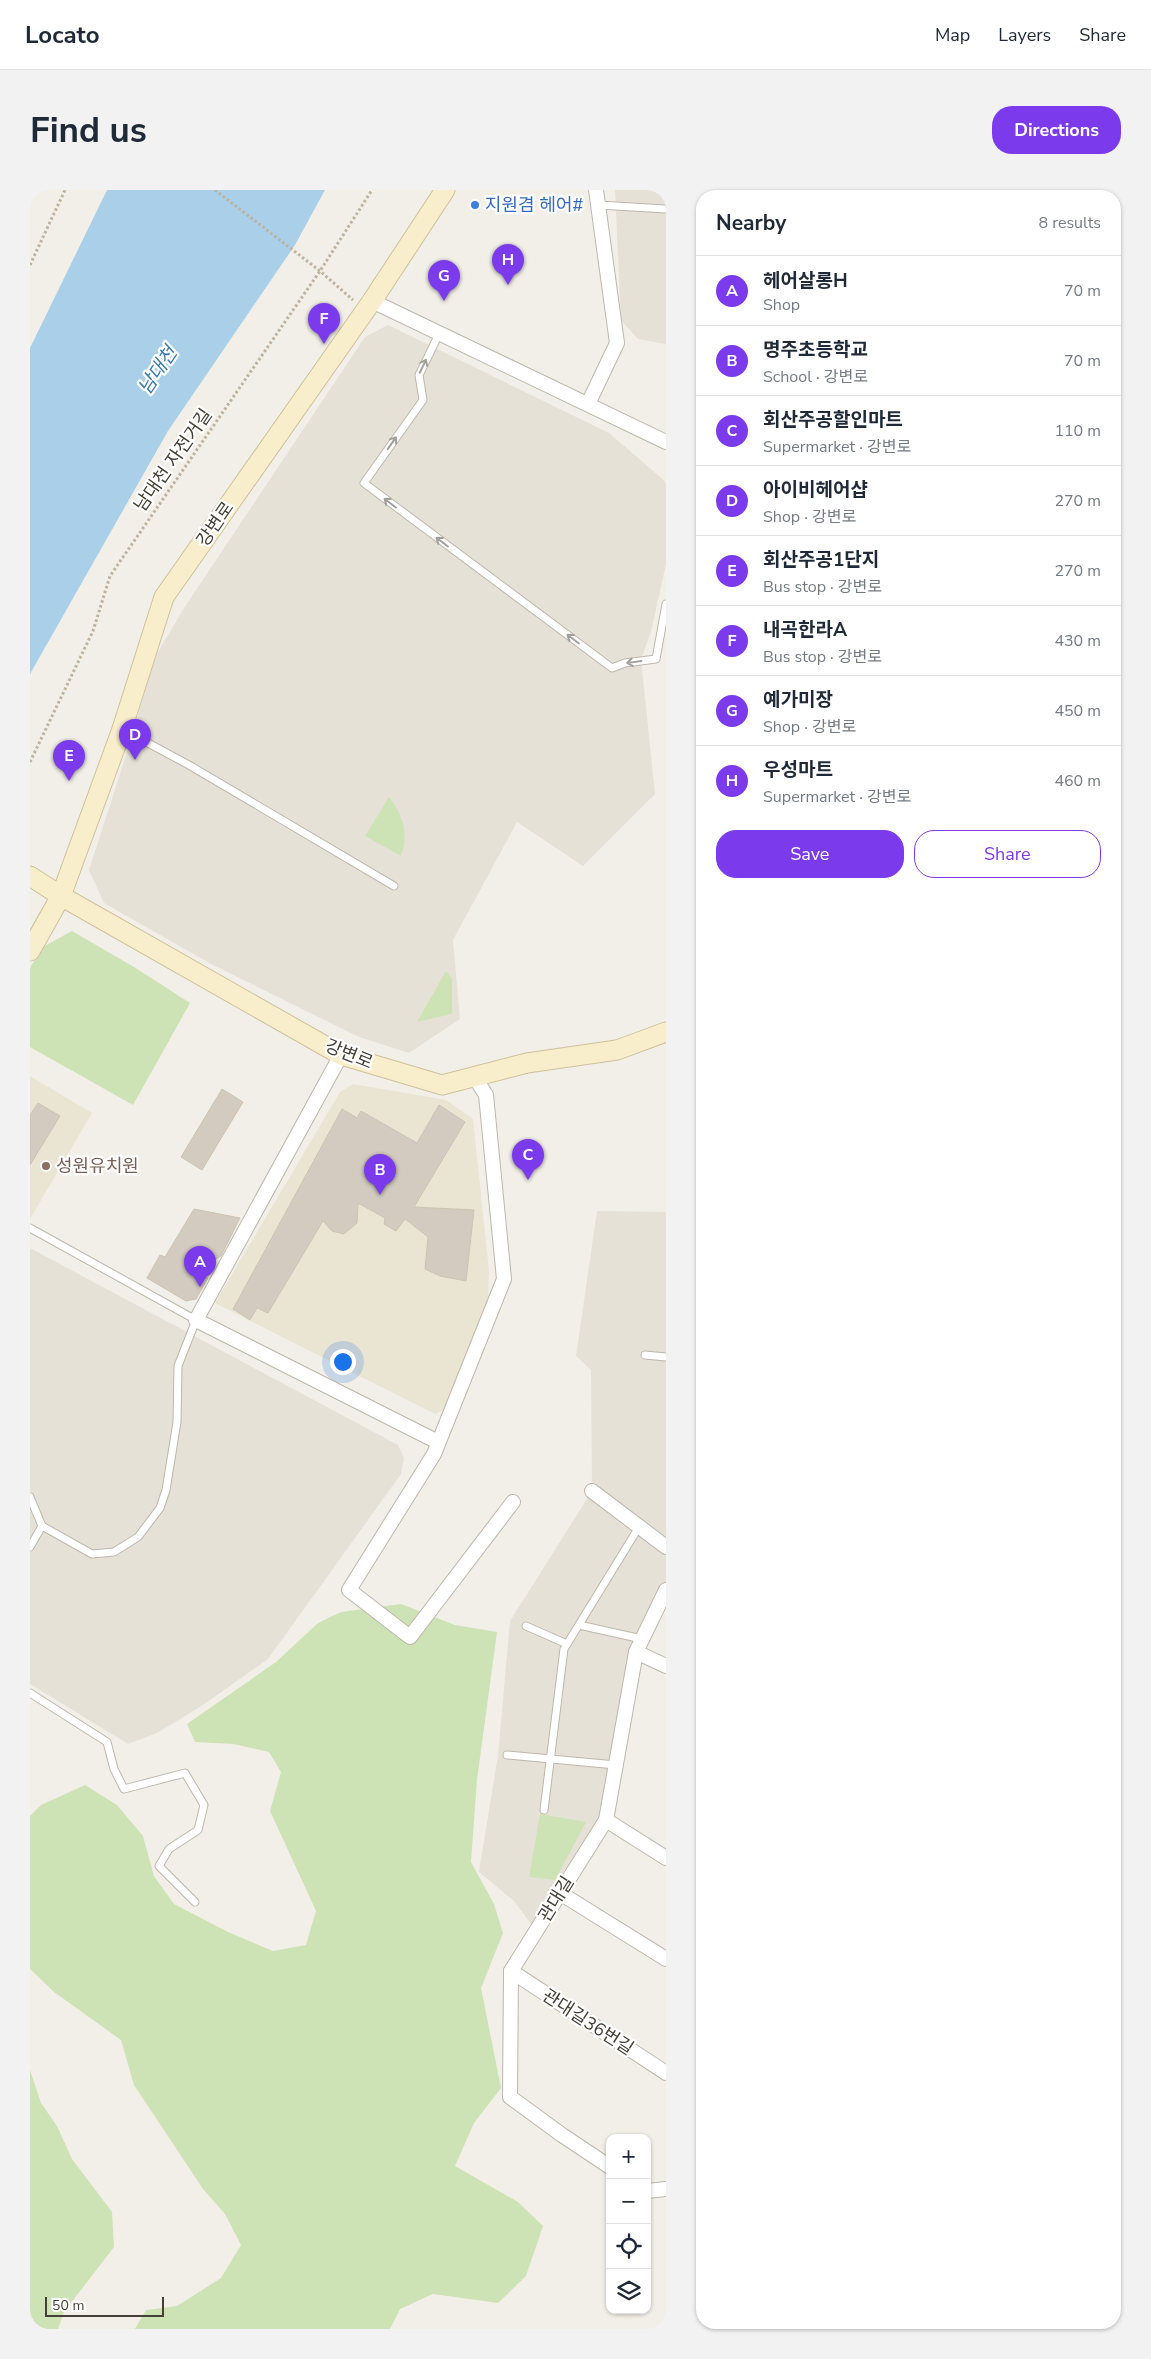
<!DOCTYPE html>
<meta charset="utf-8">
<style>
body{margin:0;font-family:"Nunito Sans","Noto Sans KR",sans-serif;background:#f2f2f3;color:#1f2937}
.controls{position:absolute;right:15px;bottom:15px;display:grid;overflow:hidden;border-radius:10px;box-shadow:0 1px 4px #0004}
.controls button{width:45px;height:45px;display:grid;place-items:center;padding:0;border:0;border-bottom:1px solid #e0e1e3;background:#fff;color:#1f2937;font:25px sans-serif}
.scale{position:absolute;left:15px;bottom:12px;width:119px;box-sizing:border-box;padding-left:5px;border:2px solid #454037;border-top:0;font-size:14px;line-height:18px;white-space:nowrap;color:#454037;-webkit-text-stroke:4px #fff;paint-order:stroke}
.you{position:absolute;left:312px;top:1171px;width:18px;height:18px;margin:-12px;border:4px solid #fff;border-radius:50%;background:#1a73e8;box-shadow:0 0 0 8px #1a73e833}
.badge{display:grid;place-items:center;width:32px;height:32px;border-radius:50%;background:#7c3aed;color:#fff;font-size:16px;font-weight:700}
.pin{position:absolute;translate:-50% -41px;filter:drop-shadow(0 1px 2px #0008)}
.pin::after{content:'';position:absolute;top:26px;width:18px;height:15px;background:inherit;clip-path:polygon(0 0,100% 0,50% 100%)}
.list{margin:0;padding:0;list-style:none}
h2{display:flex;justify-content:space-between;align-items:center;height:65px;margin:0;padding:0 20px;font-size:21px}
h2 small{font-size:16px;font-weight:400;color:#747a83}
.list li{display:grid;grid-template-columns:32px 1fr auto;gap:15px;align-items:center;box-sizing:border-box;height:70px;padding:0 20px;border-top:1px solid #e0e1e3}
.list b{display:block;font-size:19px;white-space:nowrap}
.list p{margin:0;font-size:16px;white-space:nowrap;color:#747a83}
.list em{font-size:16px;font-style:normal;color:#747a83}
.actions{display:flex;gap:10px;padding:15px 20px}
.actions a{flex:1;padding:11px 0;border:1px solid #7c3aed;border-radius:20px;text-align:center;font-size:18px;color:#7c3aed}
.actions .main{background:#7c3aed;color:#fff}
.icon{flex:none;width:28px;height:28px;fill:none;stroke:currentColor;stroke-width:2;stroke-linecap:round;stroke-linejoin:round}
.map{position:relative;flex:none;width:636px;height:2139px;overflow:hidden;border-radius:20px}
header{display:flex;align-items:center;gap:30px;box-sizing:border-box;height:70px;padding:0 25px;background:#fff;border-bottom:1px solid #e0e1e3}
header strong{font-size:24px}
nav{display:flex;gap:28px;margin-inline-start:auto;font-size:18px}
.intro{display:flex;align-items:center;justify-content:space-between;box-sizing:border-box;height:120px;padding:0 30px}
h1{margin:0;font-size:35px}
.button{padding:12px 22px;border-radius:20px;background:#7c3aed;color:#fff;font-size:18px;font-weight:700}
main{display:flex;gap:30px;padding:0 30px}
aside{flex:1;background:#fff;border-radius:20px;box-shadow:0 1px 4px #0004}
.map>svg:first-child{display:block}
.residential{fill:#e6e1d7}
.education{fill:#eae4d3}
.green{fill:#cee3b5}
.water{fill:#aad0e9}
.building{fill:#d3cbbf;stroke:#cdc3b2}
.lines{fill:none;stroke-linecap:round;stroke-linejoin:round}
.lane-casing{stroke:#bdb7ac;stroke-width:9}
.street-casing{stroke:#bdb7ac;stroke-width:16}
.secondary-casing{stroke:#cec19c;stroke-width:21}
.path{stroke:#bdb29e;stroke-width:3;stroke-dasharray:2.5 2.5;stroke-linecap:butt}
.lane{stroke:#fff;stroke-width:7}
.street{stroke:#fff;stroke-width:14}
.secondary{stroke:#f9eecb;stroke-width:19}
.oneway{stroke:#a2a09b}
.shop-dot{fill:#3f7fe0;stroke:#fff;stroke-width:2}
.education-dot{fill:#8d6e63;stroke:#fff;stroke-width:2}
.labels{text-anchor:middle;stroke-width:4.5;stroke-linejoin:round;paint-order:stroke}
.shop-label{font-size:18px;fill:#366cbe;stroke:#fff;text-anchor:start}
.street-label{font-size:18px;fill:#454037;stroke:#fff}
.education-label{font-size:18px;fill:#785e54;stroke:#fff;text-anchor:start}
.water-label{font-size:19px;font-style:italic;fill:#3a7aa7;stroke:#fff}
</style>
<header>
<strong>Locato</strong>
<nav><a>Map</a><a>Layers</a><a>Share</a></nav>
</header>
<div class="intro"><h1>Find us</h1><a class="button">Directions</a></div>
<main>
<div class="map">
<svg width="636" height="2139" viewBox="0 0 636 2139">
<rect width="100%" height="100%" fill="#f2efe8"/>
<g class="residential">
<polygon points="585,0 636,0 636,154 608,149 591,130"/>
<polygon points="358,135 579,243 635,291 636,294 636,374 621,442 611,469 625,604 553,676 487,632 423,750 430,829 379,863 329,847 181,774 74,713 59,680 101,550 124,469 154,418 335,147"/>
<polygon points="567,1021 636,1022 636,1400 606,1462 576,1630 506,1741 484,1711 449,1682 468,1565 480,1431 562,1301 561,1180 546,1166"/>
<polygon points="0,1058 368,1255 374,1268 371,1284 238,1469 170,1517 127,1543 98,1554 0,1494"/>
</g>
<g class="education">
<polygon points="0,886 62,923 0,1029"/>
<polygon points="323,894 416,910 443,929 459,1081 458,1113 422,1216 405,1224 185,1113 310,902"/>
</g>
<g class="green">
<path d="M359,607C373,625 379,644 371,666L335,646Z"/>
<polygon points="42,741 104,777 160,813 103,915 0,857 0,778 11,758"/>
<polygon points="416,781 422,789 422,824 387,832"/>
<polygon points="371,1414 425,1435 467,1442 447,1590 441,1672 464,1714 473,1743 451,1798 471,1898 444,1933 425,1976 488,2012 513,2036 496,2086 468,2113 403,2104 370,2119 360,2139 105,2139 116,2120 147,2116 191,2088 211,2055 195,2024 173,1999 104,1895 91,1850 24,1802 0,1779 0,1626 11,1615 55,1595 87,1615 113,1646 124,1686 144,1714 198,1742 243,1761 276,1755 286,1721 240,1621 251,1582 239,1562 203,1554 165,1552 157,1534 246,1472 288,1433 311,1422"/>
<polygon points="510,1624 556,1632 525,1690 499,1687"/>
<polygon points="0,1880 11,1913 27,1936 42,1969 82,2022 84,2057 34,2122 28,2139 0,2139"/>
</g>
<polygon class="water" points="77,0 295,0 265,55 138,241 0,484 0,158"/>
<g class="building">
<polygon points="192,899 213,912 172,980 151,967"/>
<polygon points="8,913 30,926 0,975 0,925"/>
<polygon points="409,915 435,932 384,1017 444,1020 436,1091 410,1086 395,1079 398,1047 375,1029 366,1041 354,1034 355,1028 328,1013 327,1033 314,1044 302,1041 293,1031 238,1123 227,1118 220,1130 203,1119 312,919 327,928 331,921 387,953"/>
<polygon points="164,1019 210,1028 191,1066 165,1080 178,1088 166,1109 156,1111 117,1088 130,1065 135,1067"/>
</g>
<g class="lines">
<defs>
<g id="lane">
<polyline points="569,15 636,19"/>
<polyline points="409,144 389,185 393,210 334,293 582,478 595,473 626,469 636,414"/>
<polyline points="92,539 159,575 364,696"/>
<polyline points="0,1038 166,1130 148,1176 147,1232 136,1300 130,1318 108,1347 84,1362 62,1364 12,1336 0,1307"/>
<polyline points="615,1165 636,1167"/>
<polyline points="0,1357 12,1336"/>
<polyline points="549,1435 612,1449"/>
<polyline points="496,1436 537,1454"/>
<polyline points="0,1503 77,1552 84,1579 94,1599 155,1583 174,1615 168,1640 139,1659 129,1676 165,1712"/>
<polyline points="477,1565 586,1575"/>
<polyline points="514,1620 534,1459 609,1337"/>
</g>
<g id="street">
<polyline points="342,111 636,252"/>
<polyline points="558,214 587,153 566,0"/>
<polyline points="311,865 166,1130 408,1252"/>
<polyline points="444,886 456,905 474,1089 404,1264 319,1400 380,1447 483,1312"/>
<polyline points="562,1301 636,1357"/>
<polyline points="606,1462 636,1476"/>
<polyline points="576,1630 636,1668"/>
<polyline points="530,1703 636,1769"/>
<polyline points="481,1781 636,1883"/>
<polyline points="580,1977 532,1945 480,1907 481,1781 576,1630 606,1462 636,1400"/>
<polyline points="617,2001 636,1999"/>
</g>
<g id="secondary">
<polyline points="0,686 31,706 311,865 412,895 497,873 587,860 636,842"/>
<polyline points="0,761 31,706 92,539 134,407 342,111 415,0"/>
</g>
</defs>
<use href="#lane" class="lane-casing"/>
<use href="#street" class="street-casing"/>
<use href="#secondary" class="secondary-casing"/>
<g class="path">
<polyline points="185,0 290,81 323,110"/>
<polyline points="0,75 35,0"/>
<polyline points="0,572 63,441 80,386 290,81 342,0"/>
</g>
<use href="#lane" class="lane"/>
<use href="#street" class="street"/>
<use href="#secondary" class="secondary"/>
</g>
<defs><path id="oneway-shaft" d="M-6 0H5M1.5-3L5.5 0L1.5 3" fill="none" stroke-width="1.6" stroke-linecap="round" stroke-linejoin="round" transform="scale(1.25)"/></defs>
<g class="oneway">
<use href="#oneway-shaft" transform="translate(393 176) rotate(-64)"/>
<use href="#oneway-shaft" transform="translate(362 253) rotate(-55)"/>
<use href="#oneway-shaft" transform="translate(360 313) rotate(-143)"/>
<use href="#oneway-shaft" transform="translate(412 352) rotate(-143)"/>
<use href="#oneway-shaft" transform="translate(543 449) rotate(-143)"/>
<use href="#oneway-shaft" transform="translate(604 472) rotate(172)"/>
</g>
<circle class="shop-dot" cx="445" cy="15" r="5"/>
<circle class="education-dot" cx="16" cy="976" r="5"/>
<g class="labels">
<g class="shop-label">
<text x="455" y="21">지원겸 헤어#</text>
</g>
<g class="street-label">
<text transform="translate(143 270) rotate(-55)" y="6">남대천 자전거길</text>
<text transform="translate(185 334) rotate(-55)" y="6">강변로</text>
<text transform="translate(319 864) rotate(22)" y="6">강변로</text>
<text transform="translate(526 1709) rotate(-58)" y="6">관대길</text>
<text transform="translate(558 1832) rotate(33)" y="6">관대길36번길</text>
</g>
<g class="education-label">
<text x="26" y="982">성원유치원</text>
</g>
<g class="water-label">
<text transform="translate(127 180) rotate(-56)" y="7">남대천</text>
</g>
</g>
</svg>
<div class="controls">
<button>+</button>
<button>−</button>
<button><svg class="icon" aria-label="locate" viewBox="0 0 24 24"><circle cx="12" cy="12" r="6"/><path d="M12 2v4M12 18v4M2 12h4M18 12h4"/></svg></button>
<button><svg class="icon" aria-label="layers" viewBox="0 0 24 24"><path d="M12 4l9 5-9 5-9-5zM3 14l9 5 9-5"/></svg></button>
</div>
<div class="scale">50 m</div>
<div class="you"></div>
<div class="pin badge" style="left:170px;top:1097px">A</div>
<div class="pin badge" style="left:350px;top:1005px">B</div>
<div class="pin badge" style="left:498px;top:990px">C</div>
<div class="pin badge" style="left:105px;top:570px">D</div>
<div class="pin badge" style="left:39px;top:591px">E</div>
<div class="pin badge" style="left:294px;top:154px">F</div>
<div class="pin badge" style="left:414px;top:111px">G</div>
<div class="pin badge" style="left:478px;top:95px">H</div>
</div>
<aside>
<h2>Nearby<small>8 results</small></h2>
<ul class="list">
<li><span class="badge">A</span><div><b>헤어살롱H</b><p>Shop</p></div><em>70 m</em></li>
<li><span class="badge">B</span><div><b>명주초등학교</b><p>School · 강변로</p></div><em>70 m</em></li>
<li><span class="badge">C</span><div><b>회산주공할인마트</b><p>Supermarket · 강변로</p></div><em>110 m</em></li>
<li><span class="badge">D</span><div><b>아이비헤어샵</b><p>Shop · 강변로</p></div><em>270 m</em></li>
<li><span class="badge">E</span><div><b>회산주공1단지</b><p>Bus stop · 강변로</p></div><em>270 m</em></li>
<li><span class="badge">F</span><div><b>내곡한라A</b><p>Bus stop · 강변로</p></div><em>430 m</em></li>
<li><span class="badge">G</span><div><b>예가미장</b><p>Shop · 강변로</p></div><em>450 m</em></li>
<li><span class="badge">H</span><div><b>우성마트</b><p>Supermarket · 강변로</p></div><em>460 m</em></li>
</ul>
<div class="actions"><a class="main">Save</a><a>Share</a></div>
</aside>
</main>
